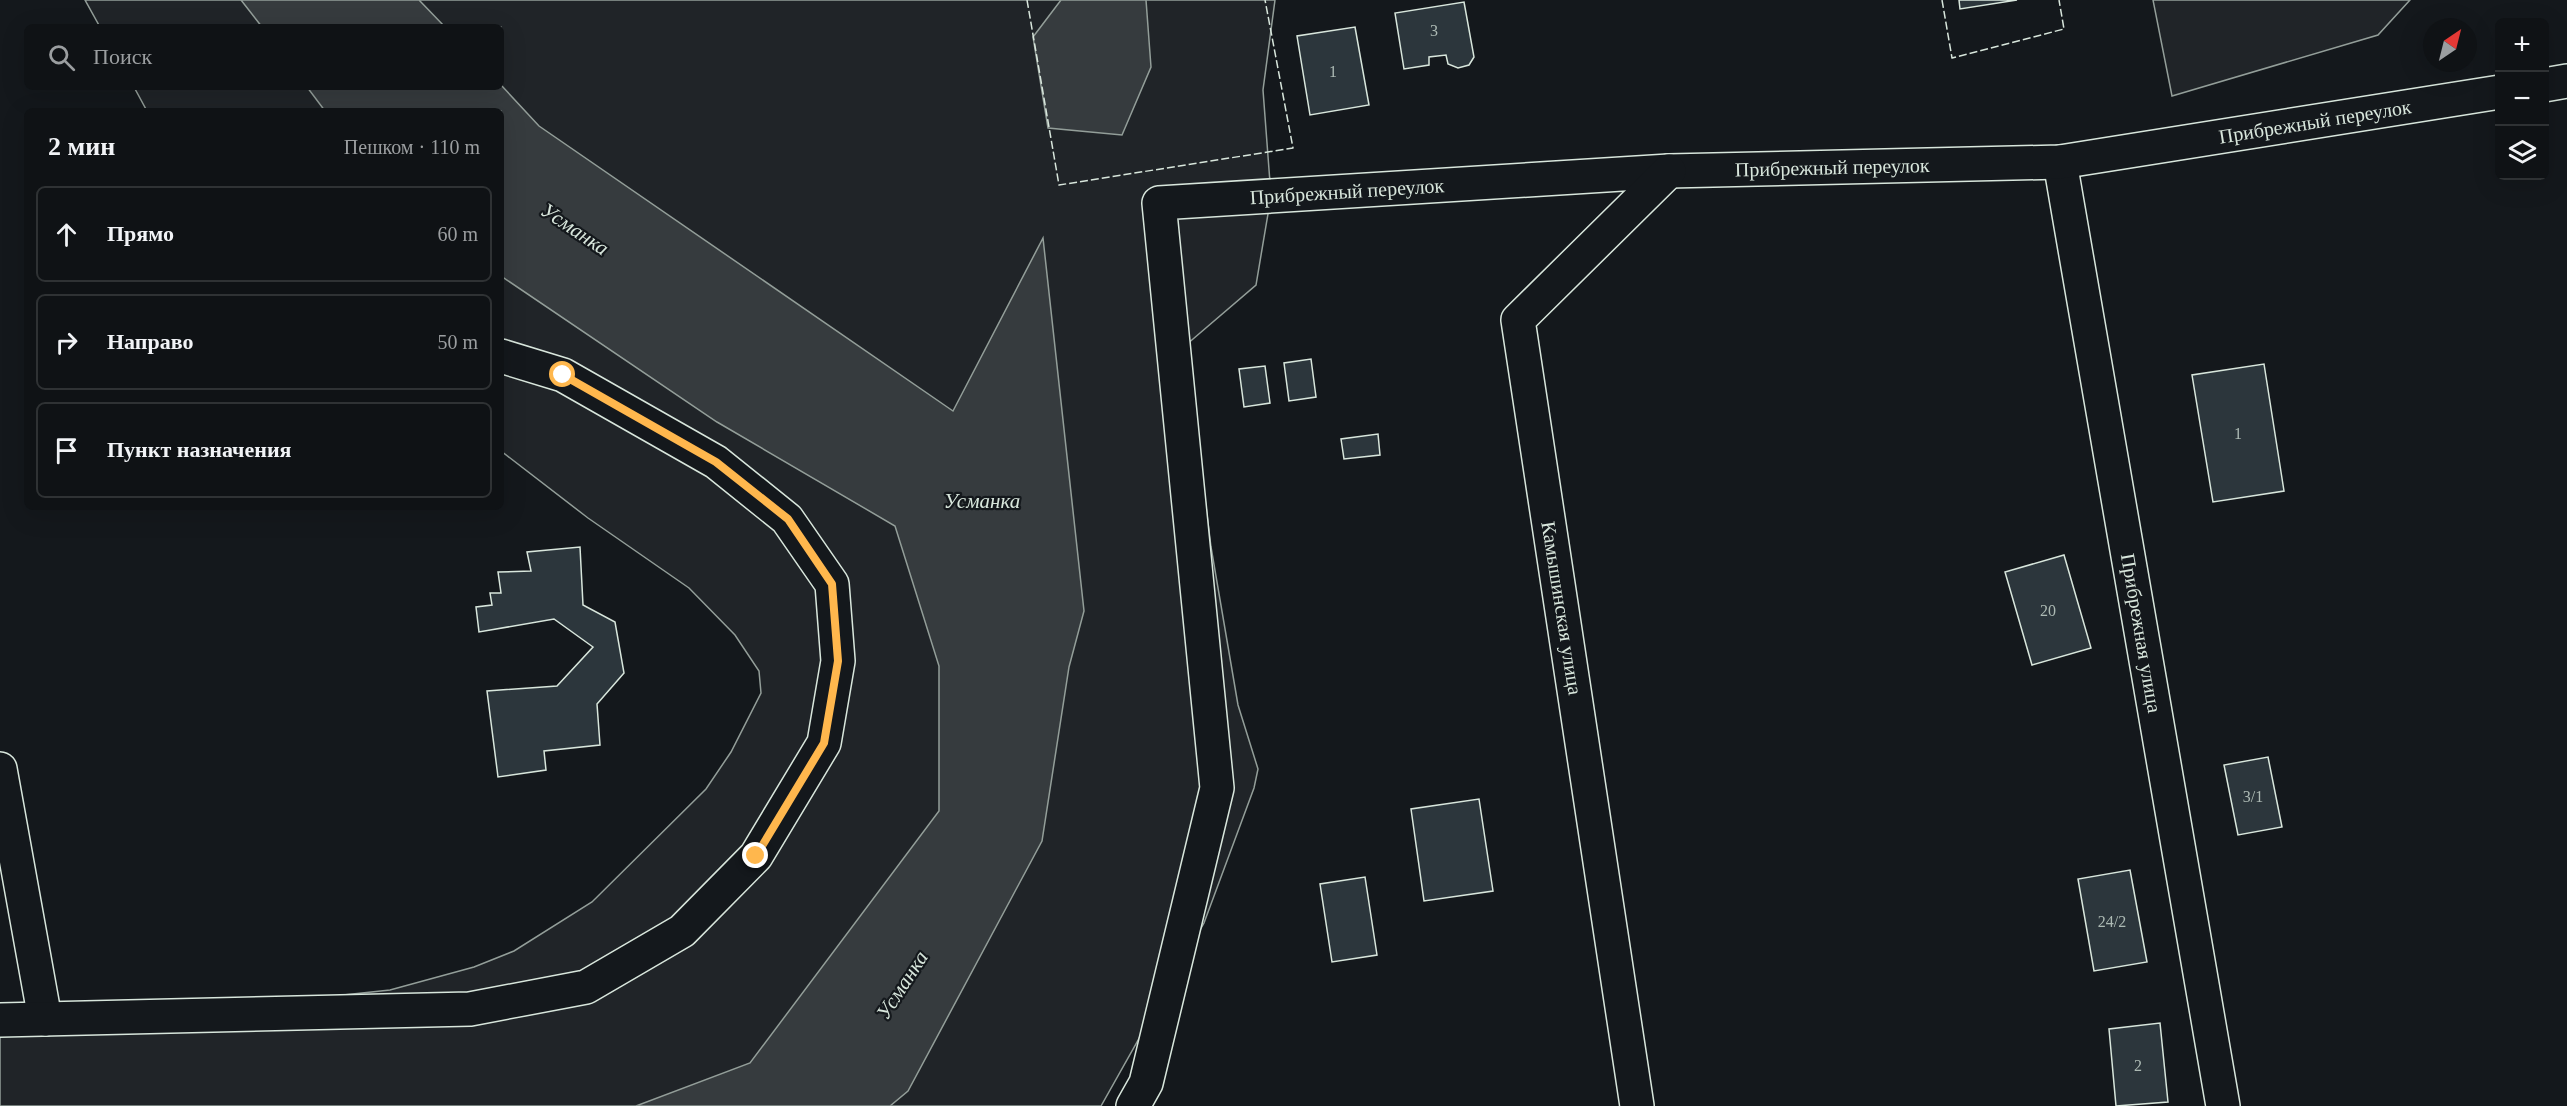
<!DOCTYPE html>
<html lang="ru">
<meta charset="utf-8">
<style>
body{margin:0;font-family:"Times New Roman",serif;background:#181b1e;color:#f1f3f6}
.controls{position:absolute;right:18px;top:18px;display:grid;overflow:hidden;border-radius:9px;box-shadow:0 6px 24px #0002}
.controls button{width:54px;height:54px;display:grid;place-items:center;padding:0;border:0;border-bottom:2px solid #2f3234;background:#0f1215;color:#f1f3f6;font:30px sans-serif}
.compass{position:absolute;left:2423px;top:18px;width:54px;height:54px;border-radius:50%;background:#0f1215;box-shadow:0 6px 24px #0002;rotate:35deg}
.stop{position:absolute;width:18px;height:18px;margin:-14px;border:4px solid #ffb74d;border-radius:50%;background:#fff}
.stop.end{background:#ffb74d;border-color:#fff;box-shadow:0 2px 6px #0008}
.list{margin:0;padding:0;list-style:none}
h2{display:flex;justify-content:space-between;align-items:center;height:78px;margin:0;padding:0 24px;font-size:26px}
h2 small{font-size:20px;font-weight:400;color:#9b9ea0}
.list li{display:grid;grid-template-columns:39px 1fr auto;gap:18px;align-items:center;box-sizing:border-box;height:96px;margin:0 12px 12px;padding:0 12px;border:2px solid #2f3234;border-radius:9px}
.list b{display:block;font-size:22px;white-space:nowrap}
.list em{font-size:20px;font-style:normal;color:#9b9ea0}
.icon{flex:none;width:33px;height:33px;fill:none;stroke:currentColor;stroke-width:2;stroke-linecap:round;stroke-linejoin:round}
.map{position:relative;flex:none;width:2567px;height:1106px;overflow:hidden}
.search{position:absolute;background:#0f1215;box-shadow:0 6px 24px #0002;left:24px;top:24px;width:480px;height:66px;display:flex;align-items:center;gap:15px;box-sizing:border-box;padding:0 21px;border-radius:9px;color:#9b9ea0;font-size:22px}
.panel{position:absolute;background:#0f1215;box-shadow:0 6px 24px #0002;left:24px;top:108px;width:480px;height:402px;border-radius:9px}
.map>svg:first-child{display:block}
.green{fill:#202428;stroke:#939e99;stroke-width:1.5}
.water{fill:#363b3e;stroke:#939e99;stroke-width:1.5}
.building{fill:#2c363c;stroke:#d8e6dc;stroke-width:1.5}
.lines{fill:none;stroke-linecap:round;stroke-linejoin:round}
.minor-casing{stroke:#d8e6dc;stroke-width:36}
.minor{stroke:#14181c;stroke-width:33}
.fence{stroke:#d8e6dc;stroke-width:1.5;stroke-dasharray:8 3;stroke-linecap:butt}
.route{stroke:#ffb74d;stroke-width:8}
.labels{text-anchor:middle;stroke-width:4.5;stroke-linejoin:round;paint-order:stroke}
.number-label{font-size:16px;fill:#adbab4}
.street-label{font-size:20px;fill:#d8e6dc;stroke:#14181c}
.water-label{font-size:21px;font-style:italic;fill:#d8e6dc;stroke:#14181c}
</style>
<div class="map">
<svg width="2567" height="1106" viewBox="0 0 2567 1106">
<rect width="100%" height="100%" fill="#14181c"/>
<g class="green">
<polygon points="85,0 1275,0 1263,90 1271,196 1256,285 1186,345 1211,547 1238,705 1258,769 1254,788 1204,923 1101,1106 0,1106 0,1009 287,1001 390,990 474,967 514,951 592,902 706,789 731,752 761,693 759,671 735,635 689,588 588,518 501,451 501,111 147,111 134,87 501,87 501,27 100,27"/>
<polygon points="2153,0 2410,0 2378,35 2172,96"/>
</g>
<g class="water">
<polygon points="241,0 419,0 445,27 262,27"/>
<polygon points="1061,0 1146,0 1151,67 1122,135 1048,128 1033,37"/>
<polygon points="501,85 539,126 953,411 1043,238 1084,611 1069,667 1042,841 908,1091 890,1106 636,1106 750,1063 939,811 939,666 895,526 717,422 501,276 501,111 325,111 307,87"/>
</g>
<g class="building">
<polygon points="1959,0 2017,0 1960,9"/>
<polygon points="1464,2 1474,57 1469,65 1458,68 1448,64 1446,55 1429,57 1429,65 1404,69 1395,13"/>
<polygon points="1355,27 1369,105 1310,115 1297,36"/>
<polygon points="1311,359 1316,397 1289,401 1284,363"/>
<polygon points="2264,364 2284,491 2213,502 2192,375"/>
<polygon points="1265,366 1270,403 1244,407 1239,369"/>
<polygon points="1378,434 1380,455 1344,459 1341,439"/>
<polygon points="580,547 583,605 615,622 624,673 597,704 600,745 544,751 546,770 498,777 487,691 557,686 593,647 554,619 479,632 476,607 492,605 490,593 501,593 498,572 531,571 527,552"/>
<polygon points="2064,555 2091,648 2032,665 2005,572"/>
<polygon points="2268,757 2282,827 2238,835 2224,765"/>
<polygon points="1479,799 1493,891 1424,901 1411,809"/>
<polygon points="2130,870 2147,962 2094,971 2078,879"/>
<polygon points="1365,877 1377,955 1332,962 1320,884"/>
<polygon points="2160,1023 2168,1102 2116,1106 2109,1029"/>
</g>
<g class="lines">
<defs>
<g id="minor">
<polyline points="2544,85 2567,81"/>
<path id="s1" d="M2060,162L2223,1106"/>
<polyline points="0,769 45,1019"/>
<polyline points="0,1020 470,1009 586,987 682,931 756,856 824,743 838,661 832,584 787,519 716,462 563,375 501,356"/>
<path id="s2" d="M1133,1106L1146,1083L1217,788L1159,203L1669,171L2060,162L2500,92"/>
<polyline points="1637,1106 1518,320 1669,171"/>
</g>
</defs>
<use href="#minor" class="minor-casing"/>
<use href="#minor" class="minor"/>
<g class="fence">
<polyline points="1027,0 1059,185 1293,148 1265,0"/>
<polyline points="1942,0 1952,58 2064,29 2059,0"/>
</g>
</g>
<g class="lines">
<polyline class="route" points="563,375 716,462 788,519 832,584 838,661 824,743 756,856"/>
</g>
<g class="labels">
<g class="number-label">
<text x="1434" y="36">3</text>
<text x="1333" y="77">1</text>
<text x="2238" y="439">1</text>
<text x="2048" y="616">20</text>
<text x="2253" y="802">3/1</text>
<text x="2112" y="927">24/2</text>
<text x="2138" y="1071">2</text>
</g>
<g class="street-label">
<text dy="7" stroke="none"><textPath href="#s2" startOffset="2078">Прибрежный переулок</textPath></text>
<text dy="7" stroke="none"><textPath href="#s2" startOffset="1592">Прибрежный переулок</textPath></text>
<text dy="7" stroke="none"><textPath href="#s2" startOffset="1106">Прибрежный переулок</textPath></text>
<text transform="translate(1562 608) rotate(81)" y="7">Камышинская улица</text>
<text dy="7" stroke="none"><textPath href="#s1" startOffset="478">Прибрежная улица</textPath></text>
</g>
<g class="water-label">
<text transform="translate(575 229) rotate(34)" y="7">Усманка</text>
<text x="982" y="508">Усманка</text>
<text transform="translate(902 985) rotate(-57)" y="7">Усманка</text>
</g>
</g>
</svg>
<div class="controls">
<button>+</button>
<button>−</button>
<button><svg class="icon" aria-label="layers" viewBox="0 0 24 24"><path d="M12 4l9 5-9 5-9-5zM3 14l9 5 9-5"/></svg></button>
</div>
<svg class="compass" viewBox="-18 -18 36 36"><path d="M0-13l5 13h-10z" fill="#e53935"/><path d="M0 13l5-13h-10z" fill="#9b9ea0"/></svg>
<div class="stop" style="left:563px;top:375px"></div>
<div class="stop end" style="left:756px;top:856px"></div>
<div class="search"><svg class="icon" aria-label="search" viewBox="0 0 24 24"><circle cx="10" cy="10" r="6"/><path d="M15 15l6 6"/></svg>Поиск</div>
<section class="panel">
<h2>2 мин<small>Пешком · 110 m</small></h2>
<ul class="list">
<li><svg class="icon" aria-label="ahead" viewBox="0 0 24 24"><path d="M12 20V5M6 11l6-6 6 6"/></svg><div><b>Прямо</b></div><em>60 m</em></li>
<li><svg class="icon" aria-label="right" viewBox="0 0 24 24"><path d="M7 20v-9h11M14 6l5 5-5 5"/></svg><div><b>Направо</b></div><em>50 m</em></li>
<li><svg class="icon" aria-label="arrive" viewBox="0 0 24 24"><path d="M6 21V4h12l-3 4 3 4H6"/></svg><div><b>Пункт назначения</b></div></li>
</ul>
</section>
</div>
